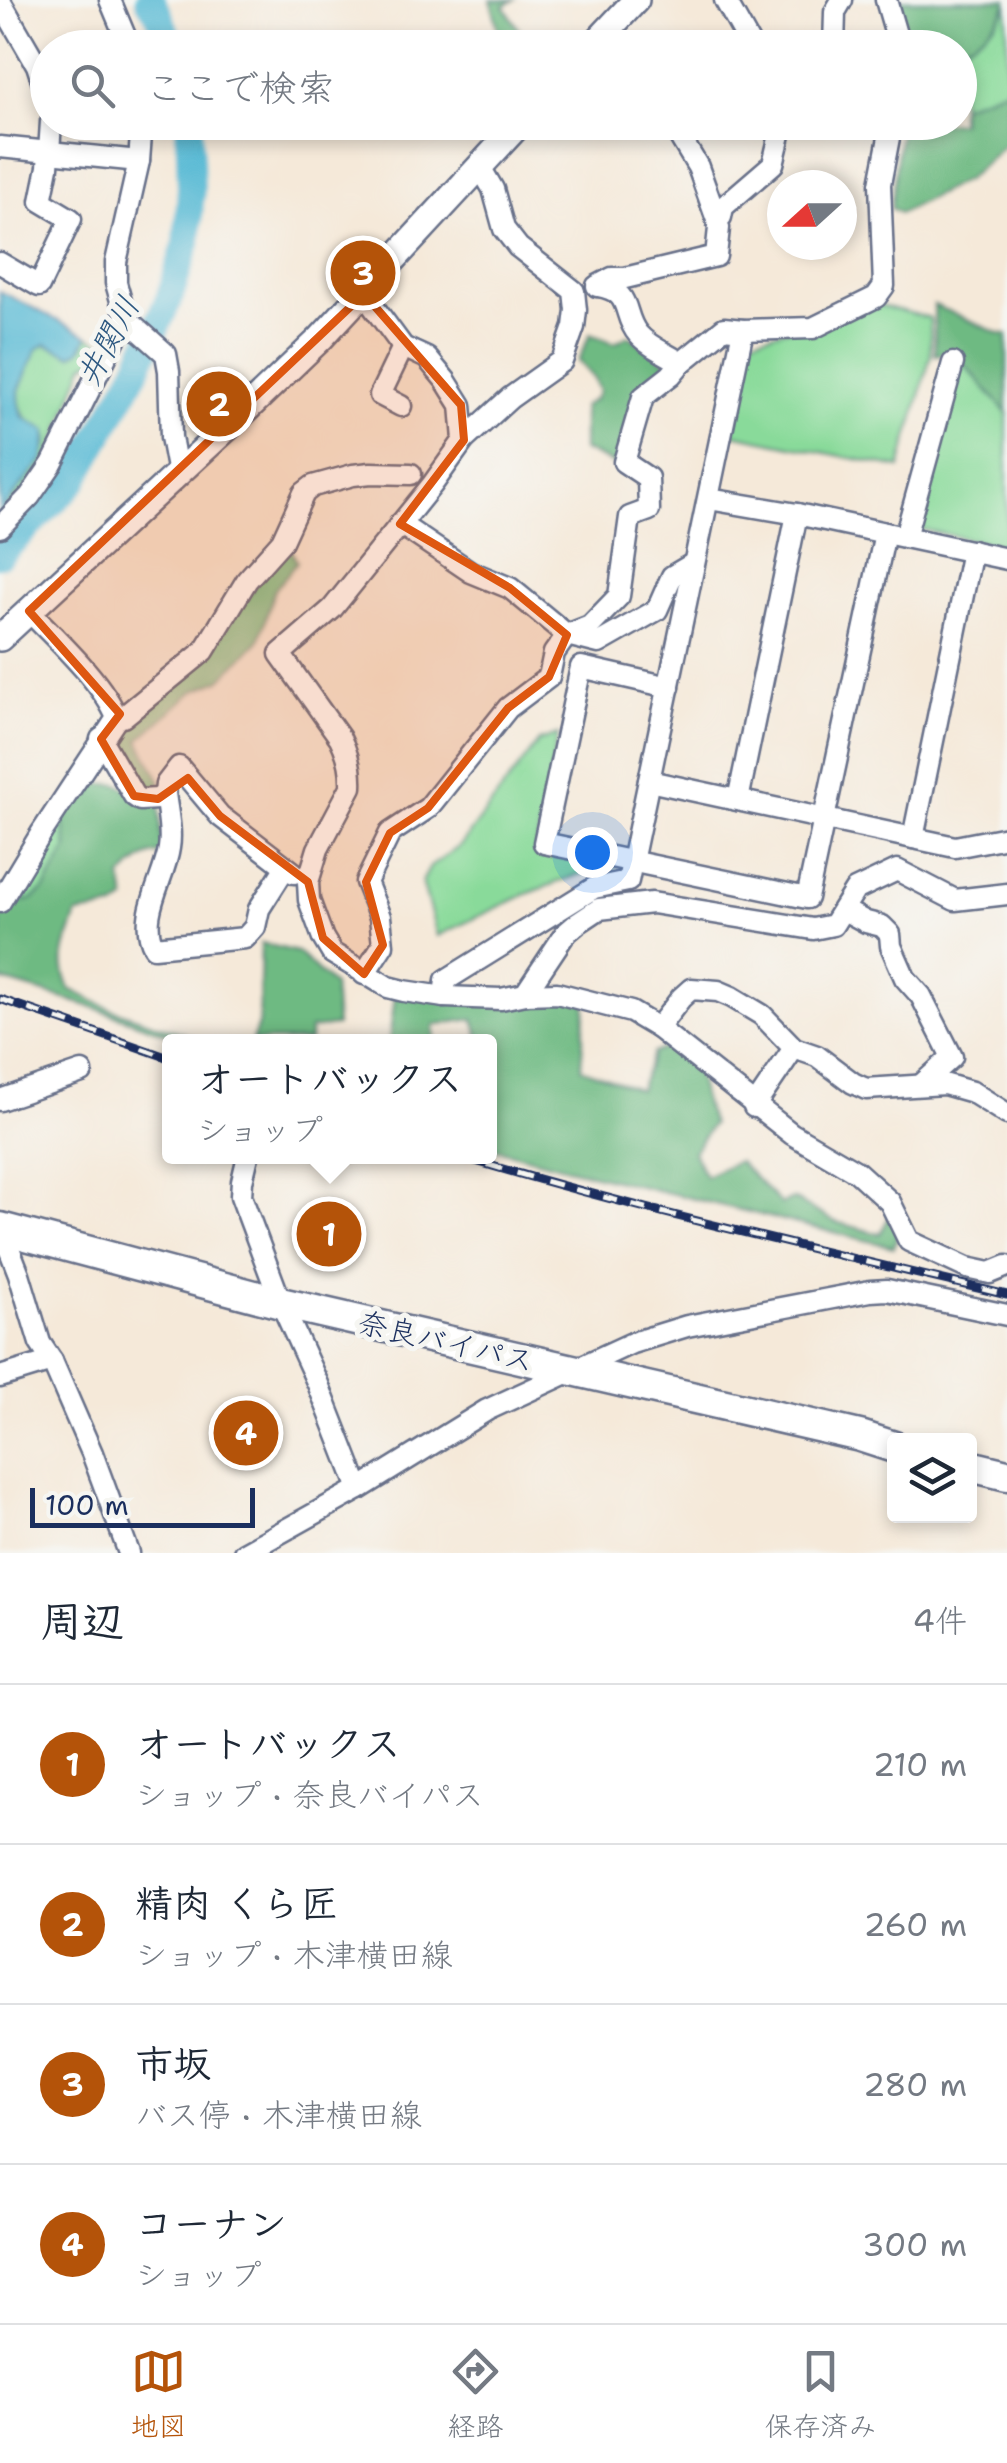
<!DOCTYPE html>
<html lang="ja">
<meta charset="utf-8">
<style>
body{margin:0;font-family:"Shantell Sans","Klee One",sans-serif;background:#f6f6f7;color:#1f2937}
.controls{position:absolute;right:30px;bottom:30px;display:grid;overflow:hidden;border-radius:10px;box-shadow:0 5px 15px #0003}
.controls button{width:90px;height:90px;display:grid;place-items:center;padding:0;border:0;border-bottom:2px solid #e0e1e3;background:#fff;color:#1f2937;font:50px sans-serif}
.compass{position:absolute;left:767px;top:170px;width:90px;height:90px;border-radius:50%;background:#fff;box-shadow:0 5px 15px #0003;rotate:249deg}
.scale{position:absolute;left:30px;bottom:25px;width:225px;box-sizing:border-box;padding-left:10px;border:5px solid #1b2f5e;border-top:0;font-size:28px;line-height:35px;white-space:nowrap;color:#1b2f5e;-webkit-text-stroke:8px #f6f6f2;paint-order:stroke}
.you{position:absolute;left:592px;top:852px;width:35px;height:35px;margin:-25px;border:8px solid #fff;border-radius:50%;background:#1a73e8;box-shadow:0 0 0 15px #1a73e833}
.badge{display:grid;place-items:center;width:65px;height:65px;border-radius:50%;background:#b45309;color:#fff;font-size:32px;font-weight:700}
.pin{position:absolute;translate:-50% -50%;border:5px solid #fff;box-shadow:0 2px 10px #0006}
.popup{position:absolute;left:162px;top:1034px;width:335px;height:130px;box-sizing:border-box;display:grid;place-content:center;border-radius:10px;background:#fff;filter:drop-shadow(0 2px 8px #0005);font-size:32px;white-space:nowrap;color:#747a83}
.popup b{font-size:38px;color:#1f2937}
.popup::after{content:'';position:absolute;left:50%;top:100%;margin-left:-20px;border:20px solid transparent;border-top-color:#fff}
.list{margin:0;padding:0;list-style:none}
h2{display:flex;justify-content:space-between;align-items:center;height:130px;margin:0;padding:0 40px;font-size:42px}
h2 small{font-size:32px;font-weight:400;color:#747a83}
.list li{display:grid;grid-template-columns:65px 1fr auto;gap:30px;align-items:center;box-sizing:border-box;height:160px;padding:0 40px;border-top:2px solid #e0e1e3}
.list b{display:block;font-size:38px;white-space:nowrap}
.list p{margin:0;font-size:32px;white-space:nowrap;color:#747a83}
.list em{font-size:32px;font-style:normal;color:#747a83}
.icon{flex:none;width:55px;height:55px;fill:none;stroke:currentColor;stroke-width:2;stroke-linecap:round;stroke-linejoin:round}
.map{position:relative;flex:none;width:1007px;height:1553px;overflow:hidden}
.search{position:absolute;background:#fff;box-shadow:0 5px 15px #0003;left:30px;right:30px;top:30px;height:110px;display:flex;align-items:center;gap:25px;box-sizing:border-box;padding:0 35px;border-radius:55px;color:#747a83;font-size:38px}
.sheet{height:770px;background:#fff}
nav{display:flex;justify-content:space-around;align-items:center;box-sizing:border-box;height:140px;border-top:2px solid #e0e1e3;background:#fff;font-size:28px;color:#747a83}
nav a{display:grid;justify-items:center;gap:5px}
nav .on{color:#b45309}
.map>svg:first-child{display:block}
.green{fill:#89da9a;stroke:#52847c;stroke-width:2.5}
.forest{fill:#6eba82;stroke:#447470;stroke-width:2.5}
.water{fill:#56b9d4;stroke:#387499;stroke-width:2.5}
.lines{fill:none;stroke-linecap:round;stroke-linejoin:round}
.river{stroke:#56b9d4;stroke-width:28}
.minor-casing{stroke:#677089;stroke-width:25}
.major-casing{stroke:#677089;stroke-width:30}
.highway-casing{stroke:#677089;stroke-width:35}
.minor{stroke:#fff;stroke-width:20}
.major{stroke:#fff;stroke-width:25}
.highway{stroke:#fff;stroke-width:30}
.rail-casing{stroke:#1b2f5e;stroke-width:9}
.rail{stroke:#f6f6f2;stroke-width:5;stroke-dasharray:15;stroke-linecap:butt}
.marked{fill:#de5710;fill-opacity:0.2;stroke:#de5710;stroke-width:8;stroke-linejoin:round}
.labels{text-anchor:middle;stroke-width:10;stroke-linejoin:round;paint-order:stroke}
.street-label{font-size:30px;fill:#1b2f5e;stroke:#f6f6f2}
.water-label{font-size:32px;font-style:italic;fill:#2d5881;stroke:#f6f6f2}
</style>
<div class="map">
<svg width="1007" height="1553" viewBox="0 0 1007 1553">
<rect width="100%" height="100%" fill="#f6f6f2"/>
<filter id="ink" filterUnits="userSpaceOnUse"><feTurbulence type="fractalNoise" baseFrequency=".01" numOctaves="2"/><feDisplacementMap in="SourceGraphic" scale="20" xChannelSelector="R" yChannelSelector="G"/><feConvolveMatrix kernelMatrix="1 2 1 2 8 2 1 2 1" color-interpolation-filters="sRGB"/></filter>
<filter id="wash" filterUnits="userSpaceOnUse"><feTurbulence type="fractalNoise" baseFrequency=".0048" numOctaves="4" result="noise"/><feDisplacementMap in="SourceGraphic" scale="40" xChannelSelector="R" yChannelSelector="G"/><feGaussianBlur stdDeviation="2.25" result="paint"/><feColorMatrix in="noise" values="0 0 0 0 0 0 0 0 0 0 0 0 0 0 0 0 0 1.4 0 .05"/><feComposite in="paint" operator="in"/></filter>
<g filter="url(#wash)">
<rect width="100%" height="100%" fill="#f5e9d9"/>
<g class="green">
<polygon points="1007,6 1007,88 960,106 960,48 995,24"/>
<polygon points="878,305 930,318 931,355 900,468 728,433 748,344 754,338"/>
<path d="M88,336L103,344L96,358L84,365L48,462L0,521V512L43,459L48,438C31,423 17,414 19,390L37,349L46,344L72,355L83,347Z"/>
<polygon points="961,361 1007,413 1007,547 915,528"/>
<polygon points="558,735 536,848 618,868 580,874 524,895 437,936 422,882 430,867 460,846 539,741"/>
<polygon points="63,813 67,849 45,889 33,899 3,908"/>
</g>
<g class="forest">
<polygon points="491,0 514,0 504,6 522,34 518,39 507,42 500,38"/>
<path d="M900,0H1007C1004,19 974,46 956,47C939,49 922,47 906,47Z"/>
<polygon points="1007,88 1007,143 967,179 900,213 891,208 901,123 960,122 960,106"/>
<polygon points="934,305 1000,334 1007,334 1007,413 954,352 935,355"/>
<polygon points="590,334 615,343 628,335 666,362 666,370 616,465 583,450 583,406 595,399 599,391 594,379 578,361"/>
<polygon points="286,539 297,562 274,591 259,641 220,680 194,691 139,740 161,782 152,794 140,796 107,738 205,658"/>
<path d="M86,784H118L159,806L163,853C143,854 135,864 122,878L126,900L115,908L77,914C67,946 56,957 70,989L111,1009L205,1041H188L92,1007L0,980V909L33,899L45,889L67,849L63,813Z"/>
<polygon points="261,943 297,952 333,985 336,1026 310,1029 310,1041 252,1041 259,1022"/>
<polygon points="395,996 557,998 586,1003 581,1068 639,1090 653,1053 673,1045 697,1071 703,1100 712,1124 693,1152 705,1176 738,1161 781,1204 793,1199 836,1222 880,1234 890,1215 898,1233 894,1247 598,1176 489,1147 489,1096 495,1096 489,1073 489,1042 481,1041 474,1019 434,1025 435,1041 389,1042"/>
</g>
<polygon class="water" points="0,291 88,336 80,350 71,355 46,344 37,349 19,390 19,405 23,417 47,431 43,459 0,512"/>
<g class="lines">
<g class="river">
<polyline points="149,0 158,13 172,48"/>
<polyline points="0,554 74,481 136,371 169,299 187,243 191,188 189,122"/>
</g>
</g>
</g>
<g filter="url(#ink)">
<g class="lines">
<defs>
<g id="minor">
<polyline points="110,0 130,48"/>
<polyline points="725,0 752,48"/>
<polyline points="886,0 900,48"/>
<polyline points="0,1 37,65 48,99"/>
<polyline points="834,48 835,12 842,0"/>
<polyline points="142,122 139,161 116,262 116,283 123,308 130,322 166,354 169,371 171,437 178,474"/>
<polyline points="671,122 698,167 717,220"/>
<polyline points="0,147 139,161"/>
<path d="M480,167L493,189L504,229L518,247L574,291L576,310L574,327L562,361L510,398L464,440L432,485L332,609L280,654L340,738C348,754 352,769 351,787L318,849L308,882L309,900L323,938L332,953L388,987L404,991L444,997L501,999L525,994L557,993L631,1012L658,1028L792,1134L857,1172L890,1202L909,1241L967,1268L990,1273L1007,1266"/>
<polyline points="0,263 39,286 71,219 41,201 48,167 51,122"/>
<polyline points="597,286 612,278 625,278 716,256 719,228 717,220 721,217 723,207 773,164 783,122"/>
<path d="M598,286C634,292 621,314 638,334C649,347 668,354 681,363L724,328L743,330L813,328L876,297L884,286L880,184L892,122"/>
<polyline points="364,294 403,347 427,358 446,381 461,405 464,440"/>
<polyline points="401,406 380,395 403,347"/>
<polyline points="709,499 797,514 1007,559"/>
<polyline points="400,524 471,572 510,588 567,635 599,643 657,610 672,576 694,563"/>
<polyline points="0,527 30,496 52,464 116,337 130,322"/>
<polyline points="905,537 953,363"/>
<polyline points="669,687 581,667 544,843 807,898 885,533"/>
<polyline points="117,718 123,717 204,651 247,580 282,541 304,493 313,486 353,475 371,473 411,474"/>
<polyline points="101,739 134,796 140,800 158,799 165,793 166,784 179,767 220,816 294,873"/>
<polyline points="649,781 955,847 1007,837"/>
<path d="M165,793C167,811 172,831 169,848C165,878 137,917 154,947L245,938L255,927L259,909L285,868"/>
<polyline points="738,800 797,514"/>
<polyline points="913,838 972,551"/>
<path d="M0,902L42,832L117,718C103,682 56,639 29,611"/>
<polyline points="844,910 866,922 882,926 890,934 891,946 905,978 921,996 952,1057 921,1085"/>
<polyline points="364,974 383,945 380,917 366,882 390,833 428,808 508,708 549,677 554,653 567,635 590,626 619,596 630,517 649,510 648,478 624,462 643,397 671,375 681,363"/>
<polyline points="525,994 565,934 578,923 599,909 652,903 813,929 833,925 855,890 897,870 955,900 1007,894"/>
<polyline points="444,997 446,980 594,888 628,881 743,330"/>
<polyline points="658,1028 681,998 691,989 718,991 732,997 762,1015 794,1048 817,1056 853,1083 866,1089 944,1084 972,1092 1007,1114"/>
<polyline points="0,1100 82,1072"/>
<polyline points="754,1107 794,1048"/>
<polyline points="248,1156 242,1181 241,1196 281,1303 318,1384 359,1489"/>
<polyline points="0,1225 19,1274 40,1343 52,1361 92,1453 129,1553"/>
<polyline points="0,1377 52,1361"/>
<polyline points="244,1553 359,1489 487,1410 632,1343 687,1326 870,1291 887,1290 1007,1315"/>
</g>
<g id="major">
<polyline points="591,48 636,0"/>
<polyline points="0,638 228,427 321,338 521,122"/>
</g>
<g id="highway">
<polyline points="0,1228 281,1303 860,1436 894,1447"/>
<polyline points="970,1466 1007,1475"/>
</g>
</defs>
<use href="#minor" class="minor-casing"/>
<use href="#major" class="major-casing"/>
<use href="#highway" class="highway-casing"/>
<use href="#minor" class="minor"/>
<use href="#major" class="major"/>
<use href="#highway" class="highway"/>
<defs>
<g id="rail">
<polyline points="0,999 169,1058"/>
<path d="M459,1156C640,1211 824,1251 1007,1295"/>
</g>
</defs>
<use href="#rail" class="rail-casing"/>
<use href="#rail" class="rail"/>
</g>
</g>
<path class="marked" d="M364,294L461,405L464,440L400,524L510,588L567,635L549,677L508,708L428,808L390,833L366,882L383,945L364,974L323,938L308,882L220,816L188,778L158,799L134,796L101,739L120,714L29,611Z"/>
<g class="labels">
<g class="street-label">
<text transform="translate(446 1342) rotate(13)" y="10">奈良バイパス</text>
</g>
<g class="water-label">
<text transform="translate(108 341) rotate(-62)" y="11">井関川</text>
</g>
</g>
</svg>
<div class="controls">
<button><svg class="icon" aria-label="layers" viewBox="0 0 24 24"><path d="M12 4l9 5-9 5-9-5zM3 14l9 5 9-5"/></svg></button>
</div>
<svg class="compass" viewBox="-18 -18 36 36"><path d="M0-13l5 13h-10z" fill="#e53935"/><path d="M0 13l5-13h-10z" fill="#747a83"/></svg>
<div class="scale">100 m</div>
<div class="you"></div>
<div class="pin badge" style="left:329px;top:1234px">1</div>
<div class="popup"><b>オートバックス</b>ショップ</div>
<div class="pin badge" style="left:219px;top:404px">2</div>
<div class="pin badge" style="left:363px;top:273px">3</div>
<div class="pin badge" style="left:246px;top:1433px">4</div>
<div class="search"><svg class="icon" aria-label="search" viewBox="0 0 24 24"><circle cx="10" cy="10" r="6"/><path d="M15 15l6 6"/></svg>ここで検索</div>
</div>
<section class="sheet">
<h2>周辺<small>4件</small></h2>
<ul class="list">
<li><span class="badge">1</span><div><b>オートバックス</b><p>ショップ · 奈良バイパス</p></div><em>210 m</em></li>
<li><span class="badge">2</span><div><b>精肉 くら匠</b><p>ショップ · 木津横田線</p></div><em>260 m</em></li>
<li><span class="badge">3</span><div><b>市坂</b><p>バス停 · 木津横田線</p></div><em>280 m</em></li>
<li><span class="badge">4</span><div><b>コーナン</b><p>ショップ</p></div><em>300 m</em></li>
</ul>
</section>
<nav>
<a class="on"><svg class="icon" aria-label="map" viewBox="0 0 24 24"><path d="M3 6l6-2 6 2 6-2v14l-6 2-6-2-6 2zM9 4v14M15 6v14"/></svg>地図</a>
<a><svg class="icon" aria-label="directions" viewBox="0 0 24 24"><path d="M12 3l9 9-9 9-9-9zM9 14v-3h6M13 9l2 2-2 2"/></svg>経路</a>
<a><svg class="icon" aria-label="saved" viewBox="0 0 24 24"><path d="M7 4h10v16l-5-4-5 4z"/></svg>保存済み</a>
</nav>
